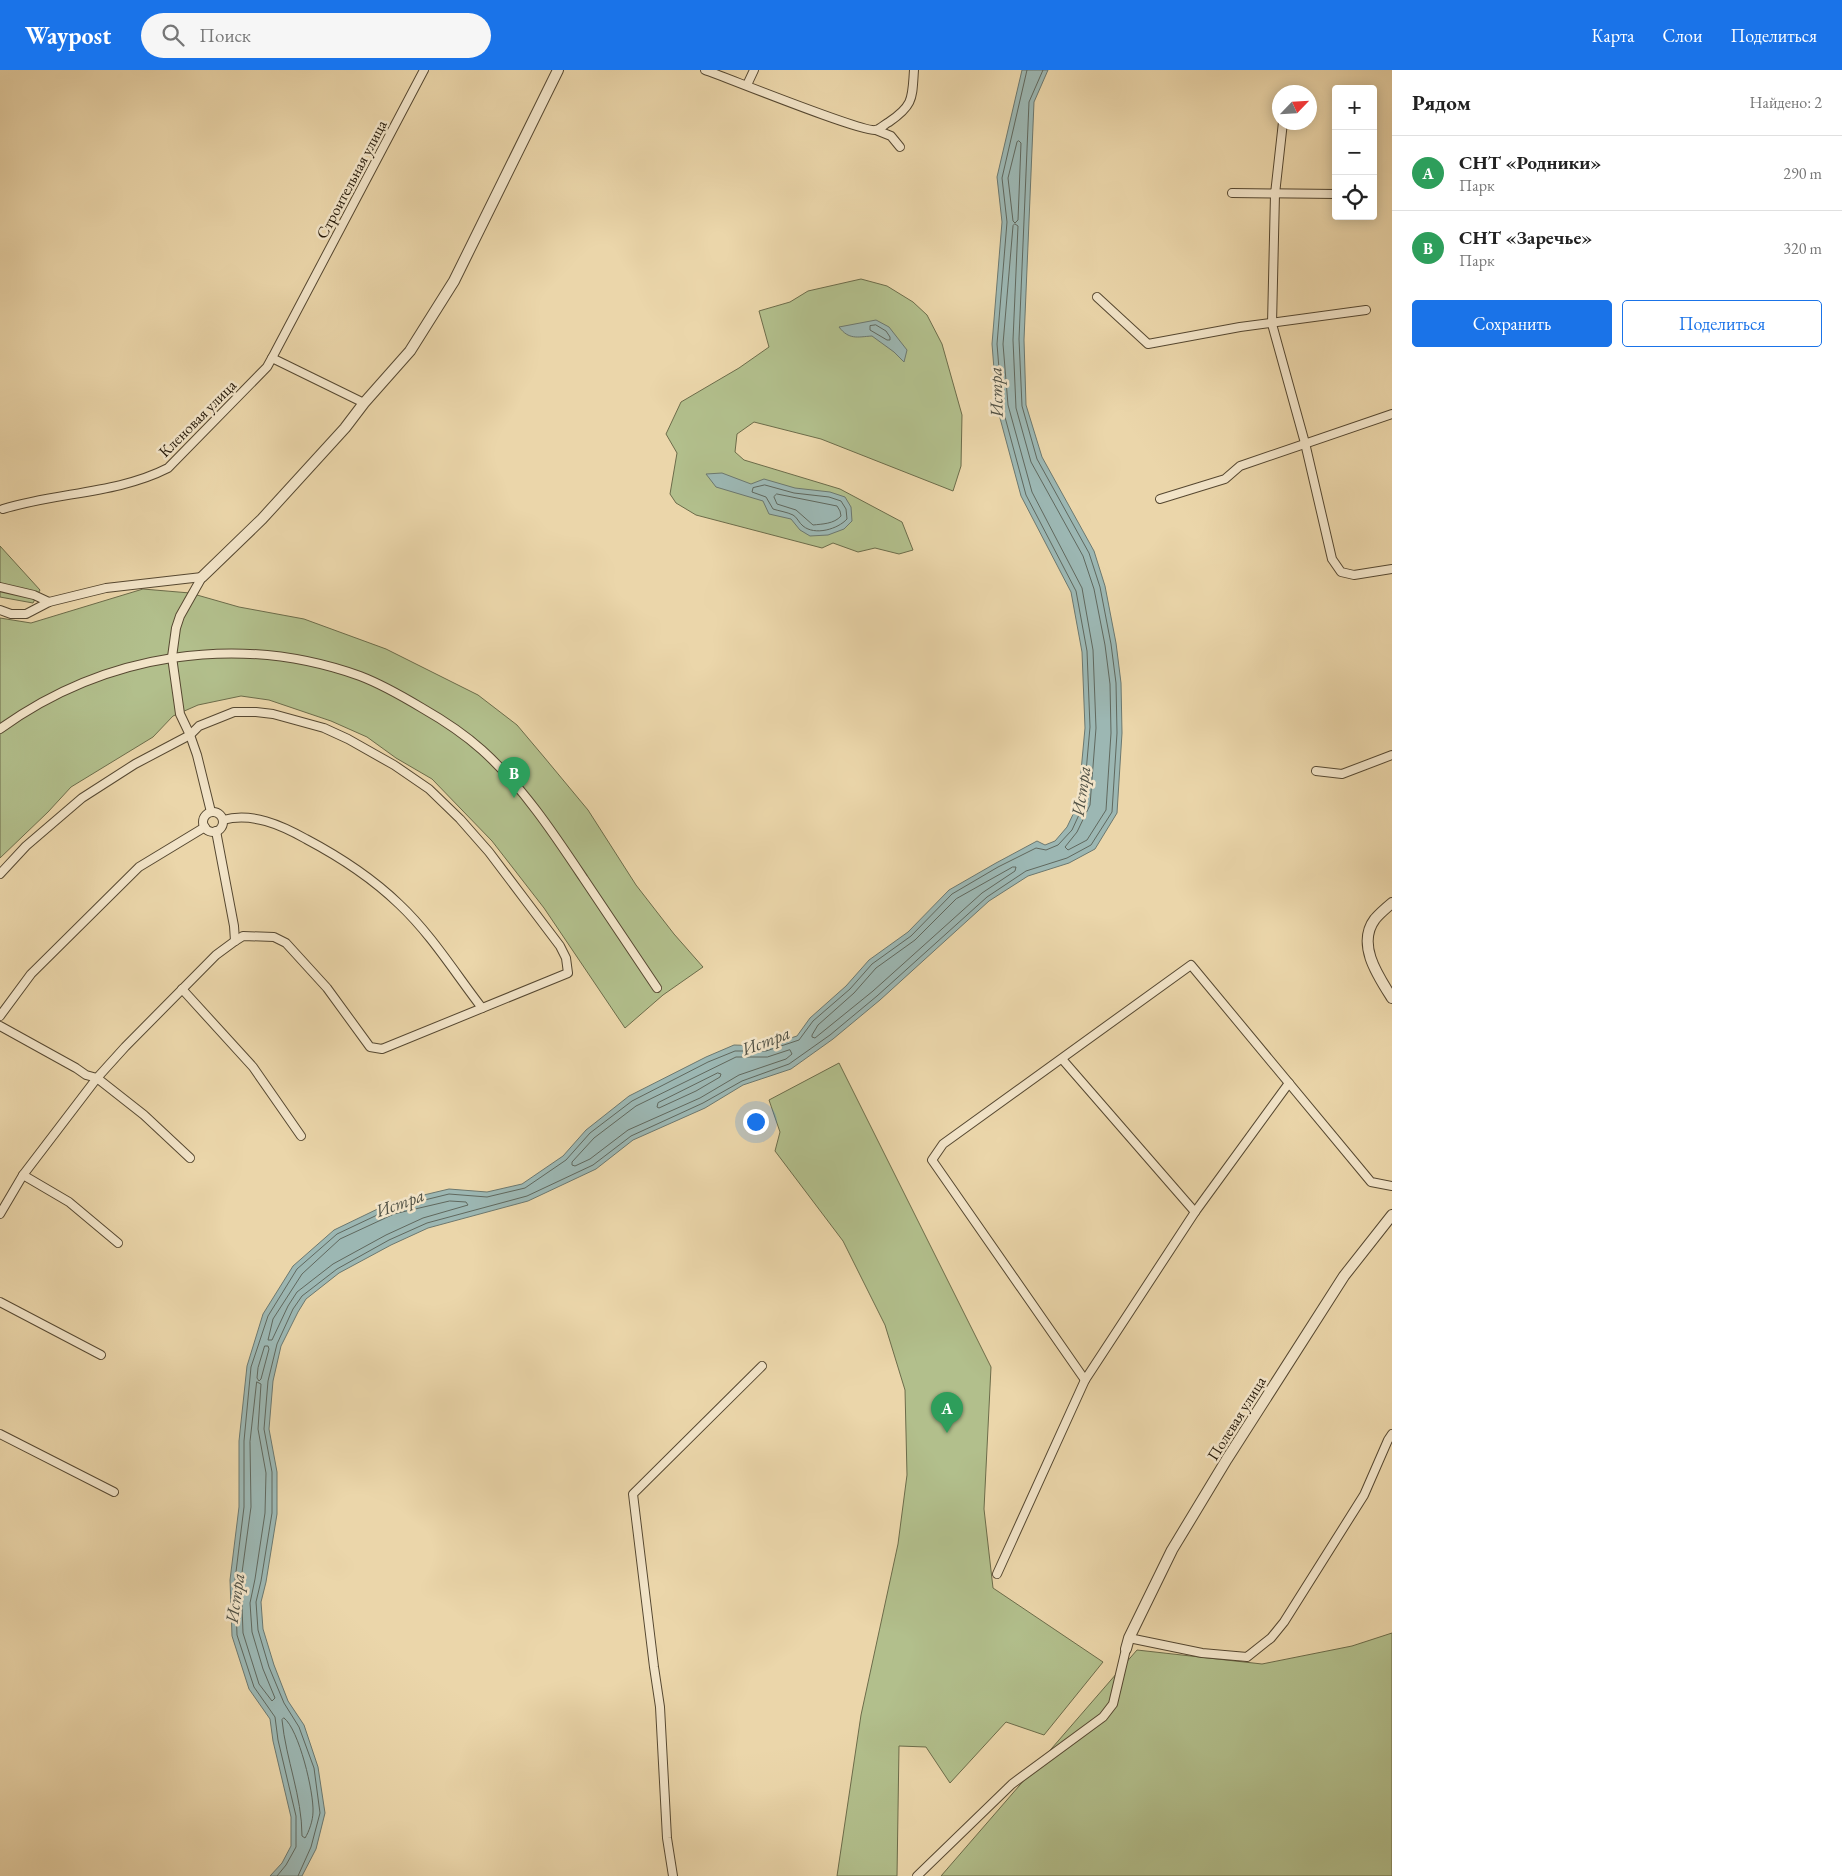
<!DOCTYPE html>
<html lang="ru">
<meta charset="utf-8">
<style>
body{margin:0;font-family:"EB Garamond",serif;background:#f6f6f6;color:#222}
.controls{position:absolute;right:15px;top:15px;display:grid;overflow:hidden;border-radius:5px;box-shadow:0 2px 12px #0003}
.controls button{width:45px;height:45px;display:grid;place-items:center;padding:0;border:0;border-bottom:1px solid #e0e0e0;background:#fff;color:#222;font:25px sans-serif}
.compass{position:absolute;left:1272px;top:15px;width:45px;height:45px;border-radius:50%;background:#fff;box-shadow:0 2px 12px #0003;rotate:65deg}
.you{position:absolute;left:755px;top:1051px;width:18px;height:18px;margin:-12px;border:4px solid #fff;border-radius:50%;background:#1a73e8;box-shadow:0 0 0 8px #1a73e833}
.badge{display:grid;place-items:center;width:32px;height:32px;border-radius:50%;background:#1a73e8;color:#fff;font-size:16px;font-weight:700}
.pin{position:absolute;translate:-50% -41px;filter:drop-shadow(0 1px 2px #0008)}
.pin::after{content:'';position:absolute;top:26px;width:18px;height:15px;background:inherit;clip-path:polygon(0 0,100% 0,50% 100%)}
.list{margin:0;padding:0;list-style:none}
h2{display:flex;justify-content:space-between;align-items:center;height:65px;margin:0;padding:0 20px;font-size:21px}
h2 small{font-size:16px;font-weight:400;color:#767676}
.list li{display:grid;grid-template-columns:32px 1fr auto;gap:15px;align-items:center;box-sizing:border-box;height:75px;padding:0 20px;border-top:1px solid #e0e0e0}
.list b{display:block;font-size:19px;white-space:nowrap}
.list p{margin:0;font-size:16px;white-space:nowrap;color:#767676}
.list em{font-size:16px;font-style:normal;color:#767676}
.actions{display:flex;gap:10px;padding:15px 20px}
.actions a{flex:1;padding:11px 0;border:1px solid #1a73e8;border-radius:5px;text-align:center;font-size:18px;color:#1a73e8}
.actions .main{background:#1a73e8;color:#fff}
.icon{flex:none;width:28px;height:28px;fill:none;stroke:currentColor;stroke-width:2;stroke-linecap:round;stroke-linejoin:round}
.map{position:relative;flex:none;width:1392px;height:1806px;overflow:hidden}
header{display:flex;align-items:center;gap:30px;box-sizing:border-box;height:70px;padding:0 25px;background:#1a73e8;color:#fff}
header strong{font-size:24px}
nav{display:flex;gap:28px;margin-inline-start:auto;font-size:18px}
.search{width:350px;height:45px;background:#f6f6f6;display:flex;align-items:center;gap:12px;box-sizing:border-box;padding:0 18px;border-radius:28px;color:#767676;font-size:19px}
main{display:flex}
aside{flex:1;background:#fff}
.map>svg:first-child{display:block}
.green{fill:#b2bf8c;stroke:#6c6c4a}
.water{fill:#9cb7b3;stroke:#6c786f}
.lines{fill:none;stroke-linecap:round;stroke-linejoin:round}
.shore{stroke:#60685e;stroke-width:1}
.minor-casing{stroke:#564831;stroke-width:10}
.tertiary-casing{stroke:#564831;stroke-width:12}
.minor{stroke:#f2e4c8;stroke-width:8}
.tertiary{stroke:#f2e4c8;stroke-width:10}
.labels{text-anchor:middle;stroke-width:5;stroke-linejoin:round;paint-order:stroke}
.street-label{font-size:16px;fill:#251909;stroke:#f2e4c8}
.water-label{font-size:18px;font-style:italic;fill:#4f5044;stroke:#f2e4c8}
</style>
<header>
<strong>Waypost</strong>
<div class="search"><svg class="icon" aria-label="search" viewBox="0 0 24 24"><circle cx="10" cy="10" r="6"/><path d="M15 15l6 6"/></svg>Поиск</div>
<nav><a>Карта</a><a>Слои</a><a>Поделиться</a></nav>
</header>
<main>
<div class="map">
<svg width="1392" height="1806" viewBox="0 0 1392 1806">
<rect width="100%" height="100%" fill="#ebd6aa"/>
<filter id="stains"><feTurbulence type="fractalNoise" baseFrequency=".004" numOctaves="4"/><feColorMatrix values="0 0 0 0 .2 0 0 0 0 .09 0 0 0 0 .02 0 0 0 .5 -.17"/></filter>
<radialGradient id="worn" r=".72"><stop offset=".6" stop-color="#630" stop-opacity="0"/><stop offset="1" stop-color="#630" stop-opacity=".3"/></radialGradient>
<g class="green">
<polygon points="861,209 887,216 913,232 927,245 942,274 962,345 961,396 953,421 821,369 754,352 737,364 735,382 744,390 840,419 902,452 913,480 899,484 875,478 858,482 833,473 822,478 696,445 676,433 670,424 677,383 666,364 681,332 739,298 769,277 759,241 790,232 808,221"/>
<polygon points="0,476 40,520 33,533 0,527"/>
<polygon points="143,519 190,523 239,537 304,549 386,579 478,625 517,655 544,687 588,740 636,815 674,864 703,897 663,925 625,958 544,838 492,771 432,709 396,688 367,667 331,651 269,630 241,626 198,635 173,646 153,667 71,717 48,742 0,788 0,548 31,553"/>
<polygon points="839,993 991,1297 984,1439 993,1518 1103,1592 1044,1665 1006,1652 950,1713 926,1677 899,1676 897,1806 837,1806 861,1645 898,1474 907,1405 905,1320 885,1255 843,1171 775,1081 780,1062 769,1030"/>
<polygon points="1392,1563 1392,1806 941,1806 1137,1580 1262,1594 1352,1576"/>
</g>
<g class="water">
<polygon points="1022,0 1048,0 1034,32 1024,270 1026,335 1042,387 1094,481 1105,516 1116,573 1121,613 1122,663 1117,743 1095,779 1069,793 1028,806 989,831 880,930 833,969 791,999 743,1015 705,1038 633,1070 596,1099 528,1131 428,1158 391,1175 339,1203 306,1229 298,1242 281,1276 273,1311 269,1359 277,1402 277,1444 266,1512 261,1532 263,1559 274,1595 288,1631 304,1655 318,1697 325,1743 316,1779 302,1806 270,1806 282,1793 291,1776 291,1747 273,1671 270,1649 249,1619 232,1566 230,1510 239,1437 239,1371 247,1296 263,1244 293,1196 334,1160 390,1133 449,1119 487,1122 522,1114 563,1086 586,1060 629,1026 706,987 734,975 766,976 797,966 810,948 846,916 869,890 908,862 949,820 996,793 1037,771 1045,775 1055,771 1067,757 1078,734 1085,658 1082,582 1071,522 1021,426 997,337 992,274 1002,152 997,107"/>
<path d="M876,250L889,257L907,280L904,292L894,282L872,266C857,267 849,270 839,257Z"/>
<polygon points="722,403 751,414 764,409 795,418 830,422 845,427 851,437 852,451 844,459 828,465 810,466 800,460 791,449 769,444 763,431 716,417 706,404"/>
</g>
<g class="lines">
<g class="shore">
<polygon points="1019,71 1021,73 1018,150 1015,153 1013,151 1008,108 1017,72"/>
<polygon points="1015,154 1018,156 1013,270 1016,338 1031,392 1083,486 1094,519 1105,575 1110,614 1111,663 1106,740 1087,770 1068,780 1065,777 1077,762 1090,735 1096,658 1093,580 1082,518 1032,422 1008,335 1003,274 1013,156"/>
<polygon points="876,255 886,261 890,267 890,270 887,270 870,260 870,256"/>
<path d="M765,415L794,423L829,427L841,431L846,439L847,449C838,459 815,466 803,456C799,453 797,447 793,445C787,442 779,441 773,439L766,427L752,422L753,418Z"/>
<path d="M777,424L837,436L840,441L841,446C834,454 822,454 813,455L796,440L777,434L774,427Z"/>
<polygon points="1013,797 1016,797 1015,801 982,823 873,921 815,968 812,967 812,965 818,955 854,923 876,898 915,870 956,829"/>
<polygon points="790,980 792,984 786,989 739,1005 700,1028 628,1060 590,1089 575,1096 572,1095 572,1092 594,1068 636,1036 736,987 767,987"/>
<polygon points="718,1003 721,1004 720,1007 696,1021 659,1038 657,1037 658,1033"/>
<polygon points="450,1131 466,1132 468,1135 423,1148 386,1165 333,1194 297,1222 288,1236 272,1270 268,1270 273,1249 302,1204 340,1169 394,1144"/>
<polygon points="265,1276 268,1276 269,1279 261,1309 259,1311 257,1308 258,1298"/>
<polygon points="257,1312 261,1314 258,1359 266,1403 265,1443 255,1509 250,1533 252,1562 263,1599 275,1628 272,1631 259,1614 243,1563 241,1510 251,1437 250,1372"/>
<path d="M284,1648C299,1659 314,1723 313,1742C313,1750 309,1762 305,1768L302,1766C302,1726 286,1690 282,1650Z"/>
<polyline points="277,1806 286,1795 296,1777 296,1746 278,1670 275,1647 254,1617 237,1565 235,1510 244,1437 244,1371 251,1297 268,1246 297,1199 337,1164 392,1138 449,1124 487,1127 525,1118 566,1090 590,1063 632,1031 708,992 735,981 766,981 799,970 813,951 850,919 872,894 911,866 952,824 998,797 1036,778 1046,780 1058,775 1072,760 1083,736 1090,657 1087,581 1076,521 1026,425 1002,336 997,274 1007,152 1002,108 1027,0"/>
<polyline points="298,1806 311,1777 320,1743 314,1698 299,1657 284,1633 269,1597 258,1560 256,1532 261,1511 272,1443 272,1402 264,1359 268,1311 277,1274 293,1239 302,1226 337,1199 389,1170 427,1153 527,1126 593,1095 631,1066 703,1033 742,1011 789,994 830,965 877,926 987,827 1026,801 1067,788 1091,775 1112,742 1117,663 1116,613 1111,574 1100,517 1089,483 1037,389 1022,336 1019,269 1029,32 1043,0"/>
</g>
<defs>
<g id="minor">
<path d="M705,0C728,8 863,63 876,60C880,59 885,54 889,52C914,35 912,28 914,0"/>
<polyline points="747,15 754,0"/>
<polyline points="1283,52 1275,124 1272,254 1305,373 1332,489 1341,502 1354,505 1392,499"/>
<polyline points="876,60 891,66 900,77"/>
<polyline points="1232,123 1336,124"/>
<polyline points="1097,227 1148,274 1240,257 1366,240"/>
<polyline points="272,288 424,0"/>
<polyline points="1160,429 1225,409 1240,396 1392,344"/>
<path d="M3,439C57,422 117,424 168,398L267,297L272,288L364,333"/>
<polyline points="202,507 180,546 176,558 172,587 180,644 190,665 197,685 211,742"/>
<polyline points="0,517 34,525 49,532"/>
<polyline points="0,540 11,544 26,544 49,532 106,518 202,507"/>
<path d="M0,659C104,584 237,562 360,606C381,614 402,626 422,638C443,650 463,663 482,680C523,717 554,764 584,809C608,845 633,882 657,918"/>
<polyline points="1316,701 1342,704 1392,685"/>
<circle cx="213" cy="752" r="10"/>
<path d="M223,750C252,742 281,755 306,769C340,787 371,807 399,834C431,864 455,903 482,938"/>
<polyline points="216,761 234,856 235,871"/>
<polyline points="0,804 26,776 82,728 135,694 190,665 199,656 234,642 256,642 273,644 324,658 348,669 394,695 429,719 460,749 489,782 526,831 560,876 566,888 568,903 382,979 370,977 327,918 286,873 274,867 243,866 235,871 216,885 125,977 97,1008 23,1105 0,1144"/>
<polyline points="182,919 253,997 301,1066"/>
<polyline points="0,946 31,904 139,797 205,757"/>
<polyline points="0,956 76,998 86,1005 97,1008 144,1045 190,1088"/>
<polyline points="1062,989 1195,1142"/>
<polyline points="23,1105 69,1132 118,1173"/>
<polyline points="0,1232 101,1285"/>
<polyline points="1085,1310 932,1090 943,1074 1191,895 1371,1112 1392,1116"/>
<polyline points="0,1364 114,1422"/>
<polyline points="997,1504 1085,1310 1195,1142 1289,1013"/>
<polyline points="1129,1568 1202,1583 1247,1587 1271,1568 1284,1552 1364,1425 1388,1370 1392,1364"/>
<polyline points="673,1806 667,1768 660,1637 654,1597 633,1424 762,1296"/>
<polyline points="917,1806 1012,1714 1103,1647 1113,1634 1126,1579"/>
</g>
<g id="tertiary">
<polyline points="202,507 262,449 345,358 364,333 410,281 454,211 558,0"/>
<path d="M1392,833C1386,838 1380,843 1375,849C1356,874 1378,906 1392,928"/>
<polyline points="1126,1579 1129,1568 1172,1480 1227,1389 1344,1206 1392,1145"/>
</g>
</defs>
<use href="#minor" class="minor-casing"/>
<use href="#tertiary" class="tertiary-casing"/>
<use href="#minor" class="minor"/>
<use href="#tertiary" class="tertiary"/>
</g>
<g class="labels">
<g class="street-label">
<text transform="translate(351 109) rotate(-62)" y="6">Строительная улица</text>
<text transform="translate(197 348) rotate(-45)" y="6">Кленовая улица</text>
<text transform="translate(1236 1348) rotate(-58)" y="6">Полевая улица</text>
</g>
<g class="water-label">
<text transform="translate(996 322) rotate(-92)" y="6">Истра</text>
<text transform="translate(1081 721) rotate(-82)" y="6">Истра</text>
<text transform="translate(766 971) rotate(-21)" y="6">Истра</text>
<text transform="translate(400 1133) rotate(-20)" y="6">Истра</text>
<text transform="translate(235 1528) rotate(-82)" y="6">Истра</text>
</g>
</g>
<rect width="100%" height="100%" filter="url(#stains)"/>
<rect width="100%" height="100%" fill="url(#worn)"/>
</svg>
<div class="controls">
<button>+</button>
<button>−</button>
<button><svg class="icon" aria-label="locate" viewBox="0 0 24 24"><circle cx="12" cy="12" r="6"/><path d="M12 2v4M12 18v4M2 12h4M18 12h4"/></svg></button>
</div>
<svg class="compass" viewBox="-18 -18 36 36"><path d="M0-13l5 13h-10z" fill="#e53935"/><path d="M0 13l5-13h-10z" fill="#767676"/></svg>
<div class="you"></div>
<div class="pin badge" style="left:947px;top:1363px;background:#2e9e5b">A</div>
<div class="pin badge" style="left:514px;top:728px;background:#2e9e5b">B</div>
</div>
<aside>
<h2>Рядом<small>Найдено: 2</small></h2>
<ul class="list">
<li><span class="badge" style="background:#2e9e5b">A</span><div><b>СНТ «Родники»</b><p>Парк</p></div><em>290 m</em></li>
<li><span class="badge" style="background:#2e9e5b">B</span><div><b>СНТ «Заречье»</b><p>Парк</p></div><em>320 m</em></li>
</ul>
<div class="actions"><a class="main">Сохранить</a><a>Поделиться</a></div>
</aside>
</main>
